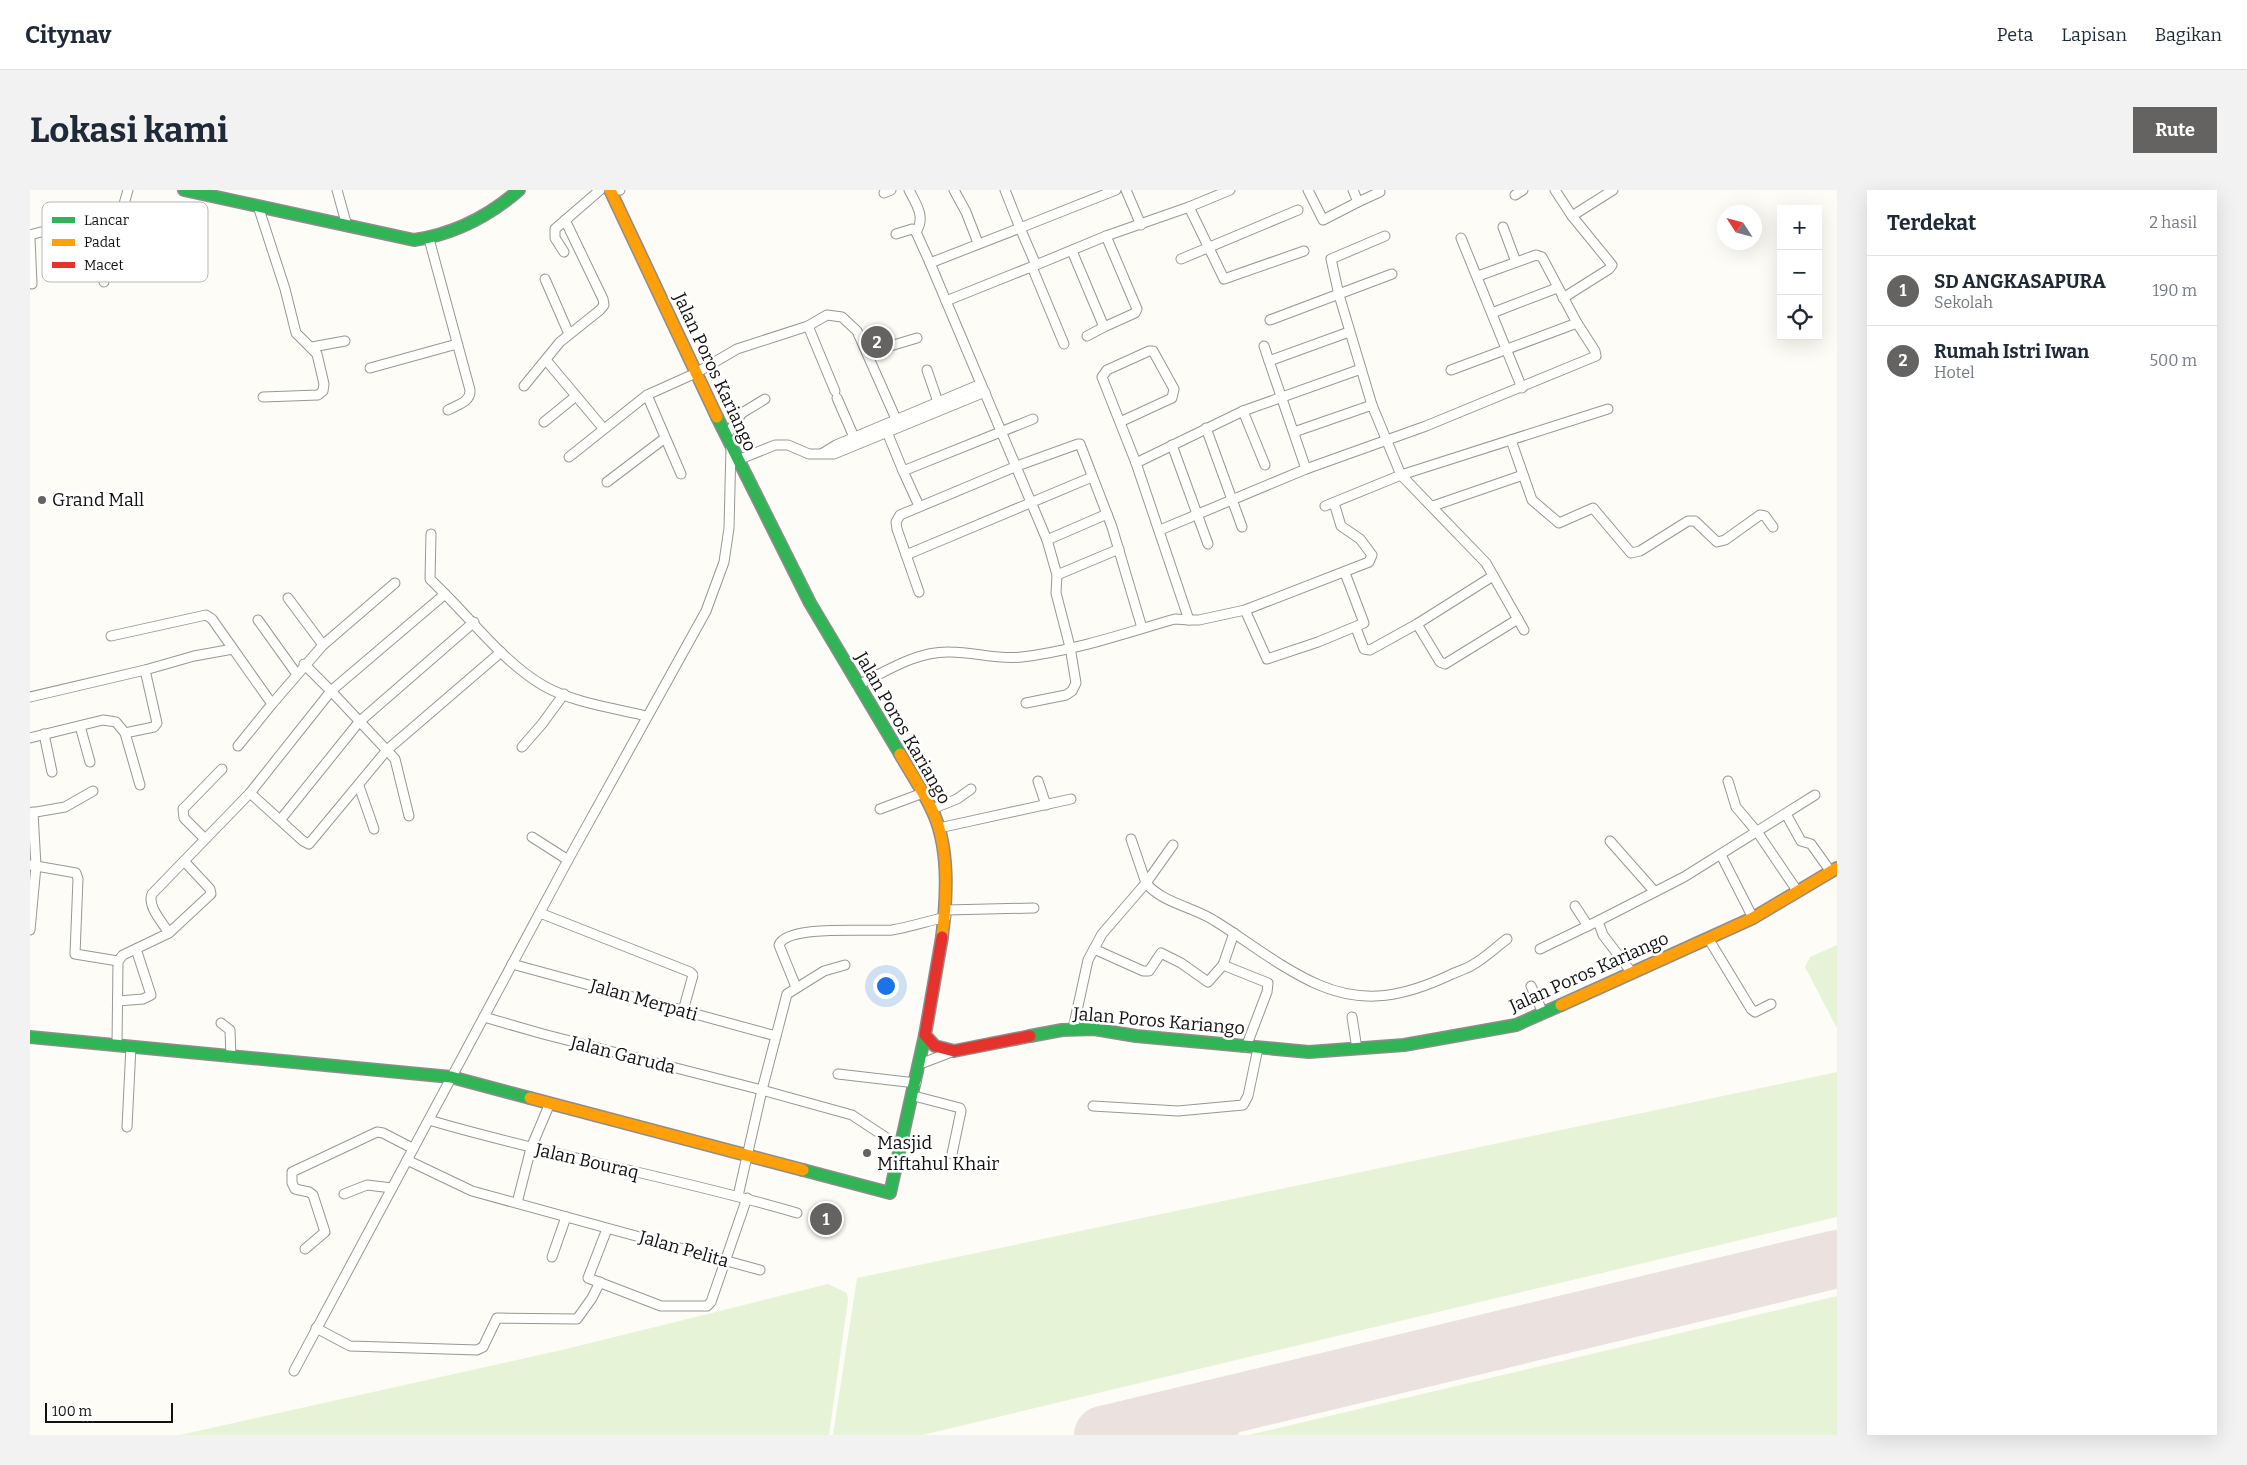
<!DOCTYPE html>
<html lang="id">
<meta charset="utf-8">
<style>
body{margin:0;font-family:Bitter,serif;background:#f2f2f3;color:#1f2937}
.controls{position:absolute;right:15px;top:15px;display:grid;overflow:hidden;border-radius:0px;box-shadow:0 5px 20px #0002}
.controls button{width:45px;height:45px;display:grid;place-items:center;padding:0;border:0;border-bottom:1px solid #e0e1e3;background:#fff;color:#1f2937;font:25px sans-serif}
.compass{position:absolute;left:1687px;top:15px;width:45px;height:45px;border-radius:50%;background:#fff;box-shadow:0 5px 20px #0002;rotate:306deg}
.scale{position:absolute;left:15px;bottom:12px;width:128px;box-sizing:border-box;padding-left:5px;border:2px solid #111;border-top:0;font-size:14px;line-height:18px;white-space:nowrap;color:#111;-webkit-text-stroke:4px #fff;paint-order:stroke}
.you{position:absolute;left:855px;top:795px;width:18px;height:18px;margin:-12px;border:4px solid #fff;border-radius:50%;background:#1a73e8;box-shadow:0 0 0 8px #1a73e833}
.badge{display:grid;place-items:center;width:32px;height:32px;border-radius:50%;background:#646362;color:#fff;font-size:16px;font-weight:700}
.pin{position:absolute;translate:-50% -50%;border:2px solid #fff;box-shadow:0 1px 5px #0006}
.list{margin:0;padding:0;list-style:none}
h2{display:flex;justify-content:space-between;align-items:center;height:65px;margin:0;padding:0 20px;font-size:21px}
h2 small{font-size:16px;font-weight:400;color:#747a83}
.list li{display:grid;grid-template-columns:32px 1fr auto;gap:15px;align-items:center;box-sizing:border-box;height:70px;padding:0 20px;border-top:1px solid #e0e1e3}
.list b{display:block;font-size:19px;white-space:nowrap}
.list p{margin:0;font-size:16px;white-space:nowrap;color:#747a83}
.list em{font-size:16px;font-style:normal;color:#747a83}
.icon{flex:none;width:28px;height:28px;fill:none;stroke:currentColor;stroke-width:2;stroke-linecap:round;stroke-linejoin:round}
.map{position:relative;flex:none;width:1807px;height:1245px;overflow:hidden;border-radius:0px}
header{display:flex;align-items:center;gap:30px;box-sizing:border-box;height:70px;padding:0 25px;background:#fff;border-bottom:1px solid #e0e1e3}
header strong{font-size:24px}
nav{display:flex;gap:28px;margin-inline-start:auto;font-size:18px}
.intro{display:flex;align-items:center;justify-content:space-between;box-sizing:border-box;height:120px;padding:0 30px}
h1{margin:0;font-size:35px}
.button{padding:12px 22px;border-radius:0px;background:#646362;color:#fff;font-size:18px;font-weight:700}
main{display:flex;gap:30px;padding:0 30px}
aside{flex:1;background:#fff;border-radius:0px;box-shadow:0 5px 20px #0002}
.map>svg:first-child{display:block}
.green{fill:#e7f3d7}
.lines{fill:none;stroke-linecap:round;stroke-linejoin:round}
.taxiway{stroke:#ebe1df;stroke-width:22}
.runway{stroke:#ebe1df;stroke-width:58}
.street-casing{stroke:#979795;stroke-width:11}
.fast-casing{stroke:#8e8d8b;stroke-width:14}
.slow-casing{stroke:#8e8d8b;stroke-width:14}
.jam-casing{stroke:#8e8d8b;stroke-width:14}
.street{stroke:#fffffe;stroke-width:9}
.fast{stroke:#30b455;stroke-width:11}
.slow{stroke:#ff9f0a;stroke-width:11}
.jam{stroke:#e5322d;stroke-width:11}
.poi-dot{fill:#646362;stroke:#fff;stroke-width:2}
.labels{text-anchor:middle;stroke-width:5;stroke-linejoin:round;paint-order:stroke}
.street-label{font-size:18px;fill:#111;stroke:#fff}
.poi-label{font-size:18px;fill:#111;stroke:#fff;text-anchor:start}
.key{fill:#fff;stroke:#b8b8b8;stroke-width:1}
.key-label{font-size:14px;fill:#111}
</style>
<header>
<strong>Citynav</strong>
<nav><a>Peta</a><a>Lapisan</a><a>Bagikan</a></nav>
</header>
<div class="intro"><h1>Lokasi kami</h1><a class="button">Rute</a></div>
<main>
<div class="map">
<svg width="1807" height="1245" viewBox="0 0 1807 1245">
<rect width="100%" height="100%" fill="#fdfcf7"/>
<g class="green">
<polygon points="1807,755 1807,838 1775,777 1780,767"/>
<polygon points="1807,882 1807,1027 892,1245 803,1245 827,1088"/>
<polygon points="798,1094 817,1103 818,1110 799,1245 150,1245 536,1159"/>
<polygon points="1807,1106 1807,1245 1219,1245"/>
</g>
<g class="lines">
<g class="taxiway">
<polyline points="1132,1231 1151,1245"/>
<path d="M1195,1245C1205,1226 1214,1215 1234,1207"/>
</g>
<polyline class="runway" points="1073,1245 1807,1069"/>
<defs>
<g id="street">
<polyline points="307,0 317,36"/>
<polyline points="588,0 590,0"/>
<path d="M879,0C886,14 896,27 886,42L900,73L990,38L975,0"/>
<polyline points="924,0 936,22 948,53"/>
<polyline points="1096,0 1111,35"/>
<polyline points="1278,0 1293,30 1328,12 1323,0"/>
<polyline points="1525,0 1542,26 1582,75 1579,79 1533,108"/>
<polyline points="854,3 861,0"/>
<polyline points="1485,5 1493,0"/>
<polyline points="1328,12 1350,2"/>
<polyline points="228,16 255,99 266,143 287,164 294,194 293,201 288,205 233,207"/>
<polyline points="1159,17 1200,0"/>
<polyline points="1542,26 1583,0"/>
<polyline points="1473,37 1486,72"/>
<polyline points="866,44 882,39 886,42"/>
<polyline points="0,45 57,30 90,33"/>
<polyline points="1355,46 1301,69 1309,105 1342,215 1371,285 1456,373 1494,440"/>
<polyline points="0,48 2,94"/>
<polyline points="1431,48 1492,198"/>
<path d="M399,49L440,200C441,212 427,215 418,220"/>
<polyline points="1042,61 1074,137 1105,123 1107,119 1076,46"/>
<polyline points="534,62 525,48 525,39 570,0"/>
<polyline points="1151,69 1268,20"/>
<polyline points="900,73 1017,350 1027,385 1026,403 1040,457 1046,493 1042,501 1036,505 996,513"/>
<polyline points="1006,75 1076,46 1159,17 1194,89 1274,61"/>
<polyline points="1002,77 1034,154"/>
<polyline points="515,89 539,144"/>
<polyline points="74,92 76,77 98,0"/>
<polyline points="916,111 1006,75 990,38 1086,0"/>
<polyline points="1462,123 1527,98"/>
<polyline points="1240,130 1362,84"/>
<polyline points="778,136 805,201"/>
<polyline points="1057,146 1074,137"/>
<polyline points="1234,156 1239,171"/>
<polyline points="282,157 315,151"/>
<polyline points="837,163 887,148"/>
<polyline points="516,170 573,238"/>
<polyline points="340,178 427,154"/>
<polyline points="897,180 908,212"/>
<polyline points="1421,180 1547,133"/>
<polyline points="494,196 530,152 570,120 574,115 573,109 535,30"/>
<polyline points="617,205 651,284"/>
<polyline points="807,208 824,247"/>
<polyline points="1213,221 1235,275"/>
<polyline points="514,232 546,206"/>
<polyline points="1176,238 1212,337"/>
<polyline points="857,242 873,281 1003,229"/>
<polyline points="1264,242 1342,215"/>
<polyline points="696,246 712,223 735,209"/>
<polyline points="1481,250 1502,310 1529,333 1563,318 1601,363 1610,361 1658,331 1665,331 1687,352 1695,350 1730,325 1735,326 1743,337"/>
<polyline points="1142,255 1178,354"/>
<polyline points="793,263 806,255 951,194"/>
<polyline points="539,267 617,205 666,183 707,159 778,136 797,125 812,127 827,141 866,229"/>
<polyline points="708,270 745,255 758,255 779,264 804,264 955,202"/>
<polyline points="1106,273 1213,221 1331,179"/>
<polyline points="1276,279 1239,171 1319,142"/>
<polyline points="873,281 889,316"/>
<polyline points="577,292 635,248"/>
<polyline points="1295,316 1371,285 1578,219"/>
<polyline points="1403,316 1493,285"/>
<polyline points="1130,340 1276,279 1396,236 1566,166 1565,161 1547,133 1512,67 1506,65 1448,86"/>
<polyline points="401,344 400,389 415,404"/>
<polyline points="1017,350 1077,324"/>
<polyline points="876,365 1062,287"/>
<polyline points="1027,385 1089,359"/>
<polyline points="889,402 867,339 866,332 870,325 987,276 1048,254 1050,254 1082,337 1112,438"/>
<polyline points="258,408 293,455"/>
<polyline points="1215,420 1237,469 1288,452 1334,433 1315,383"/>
<polyline points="228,430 266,483"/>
<polyline points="1159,430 1169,430 1215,420 1339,372 1342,365 1330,349 1311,336 1304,313"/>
<polyline points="1387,434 1410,472 1415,474 1488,429"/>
<polyline points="1326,438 1334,459 1340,460 1387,434 1463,386"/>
<polyline points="81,446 176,425 182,429 242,514 208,556"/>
<path d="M828,495C857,481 886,461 920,462C945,462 968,470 992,467C1044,461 1095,443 1145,429L1159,430L1106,273L1072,187L1077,180L1119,161H1123L1144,199L1142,208L1090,232"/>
<polyline points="0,507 115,480 164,466 203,459"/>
<polyline points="242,514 293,455 365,393"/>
<polyline points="50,536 60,572"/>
<polyline points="95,543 124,537 127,533 115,480"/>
<polyline points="14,544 22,582"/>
<polyline points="0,548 73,530 86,532 95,543 110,595"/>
<polyline points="492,557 512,534 534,504"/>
<polyline points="1008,591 1016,615"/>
<polyline points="1698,591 1706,617 1728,643 1768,702"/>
<polyline points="329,596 344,639"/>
<polyline points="220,603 273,651 279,654 357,560 471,462"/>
<polyline points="850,619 893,603"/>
<polyline points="902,619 927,609 941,599"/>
<polyline points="0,623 35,617 63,601"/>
<polyline points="1756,624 1771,651 1781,654 1801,682"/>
<path d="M379,626L365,569L301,501L415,404C446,435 476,474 514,496C544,513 584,518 617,526"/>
<polyline points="251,629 329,532 444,432"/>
<polyline points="909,638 1041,609"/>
<polyline points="502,647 538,670"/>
<polyline points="175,649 154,628 153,619 192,579"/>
<polyline points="1101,649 1116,693 1143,655"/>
<polyline points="1580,651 1625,702"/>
<polyline points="1691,665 1723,728"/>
<polyline points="0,675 46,683 48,689 45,764 88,771"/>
<polyline points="1545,716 1558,736"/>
<polyline points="916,720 1004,718"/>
<polyline points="510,723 660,782 663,785 653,821"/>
<polyline points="0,740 6,676 3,622"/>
<polyline points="139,743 181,704 180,699 154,671"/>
<polyline points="1204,743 1193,775 1238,793 1237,802 1216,857"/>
<polyline points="1678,748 1721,819 1725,822 1741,814"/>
<polyline points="1064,759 1113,781 1119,781 1131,763 1151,773 1178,792 1193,775"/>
<polyline points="1510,759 1568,731"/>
<polyline points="482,774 746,846"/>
<polyline points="815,775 794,781 757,804 732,900 822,925 872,958"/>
<polyline points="1602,783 1573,745 1568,731 1654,687 1785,605"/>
<polyline points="1501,796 1513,823"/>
<path d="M766,797L749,755C757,734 842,742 862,740C880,737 898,731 916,727"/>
<polyline points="88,811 113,809 121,805 106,759"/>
<polyline points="454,827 513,844 732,900 708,1006"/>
<polyline points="1322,827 1327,859"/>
<polyline points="191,833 200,840 201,867"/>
<path d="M1043,839L1058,770L1072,744L1116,693C1132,713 1164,717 1185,731C1219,752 1252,779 1289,795C1336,815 1375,806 1420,785C1428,781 1437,779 1444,774C1456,767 1466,757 1477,749"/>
<path d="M87,855L88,771L93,765L139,743C132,732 117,716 122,704L220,603L301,501L274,474"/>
<polyline points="890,874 924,861"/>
<polyline points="808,884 886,893"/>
<polyline points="884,906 930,918 931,921 922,964"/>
<polyline points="1063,916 1148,921 1213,915 1218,906 1228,858"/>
<path d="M399,930C520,966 646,987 767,1023"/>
<polyline points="97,937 101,856"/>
<polyline points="377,970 442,1001 730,1080"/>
<polyline points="314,1004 337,995 362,998"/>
<polyline points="487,1013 501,958 520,913"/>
<polyline points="577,1039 558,1088 631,1116 677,1116 681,1112 717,1008"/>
<polyline points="275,1059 295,1042 283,1005 279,1002 265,999 262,993 262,982 347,942 353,943 382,958"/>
<polyline points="522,1067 536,1027"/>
<polyline points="286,1138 320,1156 447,1160 453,1157 467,1128 547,1129 562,1108 570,1092"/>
<polyline points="264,1181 538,670 676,421 694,372 699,338 701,257"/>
</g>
<g id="fast">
<path d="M154,0L384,50C425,44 458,27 489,0"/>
<polyline points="687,227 780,413 870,564"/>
<polyline points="1000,846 1032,840 1064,839 1106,846 1279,862 1374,855 1486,835 1531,815"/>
<polyline points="0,847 421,887 500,908"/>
<polyline points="773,980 860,1003 895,845"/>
</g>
<g id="slow">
<polyline points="580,0 687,227"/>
<path d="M870,564C880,582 892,599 901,618C920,655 917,706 912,747"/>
<polyline points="1531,815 1723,728 1807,678"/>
<polyline points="500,908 773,980"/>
</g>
<polyline id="jam" points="912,747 895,845 905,856 924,861 1000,846"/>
</defs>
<use href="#street" class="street-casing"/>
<use href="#fast" class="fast-casing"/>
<use href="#slow" class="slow-casing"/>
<use href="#jam" class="jam-casing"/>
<use href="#street" class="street"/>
<use href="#fast" class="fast"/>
<use href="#slow" class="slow"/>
<use href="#jam" class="jam"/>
</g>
<g class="poi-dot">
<circle cx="12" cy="310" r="5"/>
<circle cx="837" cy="963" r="5"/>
</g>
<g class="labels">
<g class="street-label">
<text transform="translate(685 182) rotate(65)" y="6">Jalan Poros Kariango</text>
<text transform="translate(873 538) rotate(60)" y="6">Jalan Poros Kariango</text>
<text transform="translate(1559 782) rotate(-24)" y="6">Jalan Poros Kariango</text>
<text transform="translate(614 810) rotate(16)" y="6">Jalan Merpati</text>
<text transform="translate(1129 831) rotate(5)" y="6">Jalan Poros Kariango</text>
<text transform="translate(593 865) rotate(14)" y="6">Jalan Garuda</text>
<text transform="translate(557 971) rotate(13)" y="6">Jalan Bouraq</text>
<text transform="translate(654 1059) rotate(16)" y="6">Jalan Pelita</text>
</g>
<g class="poi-label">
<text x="22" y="316">Grand Mall</text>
<text x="847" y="959">Masjid<tspan x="847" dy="21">Miftahul Khair</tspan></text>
</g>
</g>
<rect x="12" y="12" width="166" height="80" rx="8" class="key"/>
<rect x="22" y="27" width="23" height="6" fill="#30b455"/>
<rect x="22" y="49" width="23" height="7" fill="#ff9f0a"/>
<rect x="22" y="72" width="23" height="6" fill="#e5322d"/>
<g class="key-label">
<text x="54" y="35">Lancar</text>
<text x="54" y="57">Padat</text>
<text x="54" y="80">Macet</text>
</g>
</svg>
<div class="controls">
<button>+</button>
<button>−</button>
<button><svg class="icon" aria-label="locate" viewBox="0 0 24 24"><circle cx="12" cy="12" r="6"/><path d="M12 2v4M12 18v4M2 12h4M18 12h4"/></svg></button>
</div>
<svg class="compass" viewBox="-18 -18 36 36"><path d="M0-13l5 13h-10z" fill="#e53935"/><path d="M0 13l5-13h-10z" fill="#747a83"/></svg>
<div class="scale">100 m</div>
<div class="you"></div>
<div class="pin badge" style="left:796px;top:1029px">1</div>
<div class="pin badge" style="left:847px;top:152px">2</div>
</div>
<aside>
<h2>Terdekat<small>2 hasil</small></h2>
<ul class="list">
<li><span class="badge">1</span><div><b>SD ANGKASAPURA</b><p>Sekolah</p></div><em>190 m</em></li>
<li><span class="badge">2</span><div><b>Rumah Istri Iwan</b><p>Hotel</p></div><em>500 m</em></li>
</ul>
</aside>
</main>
